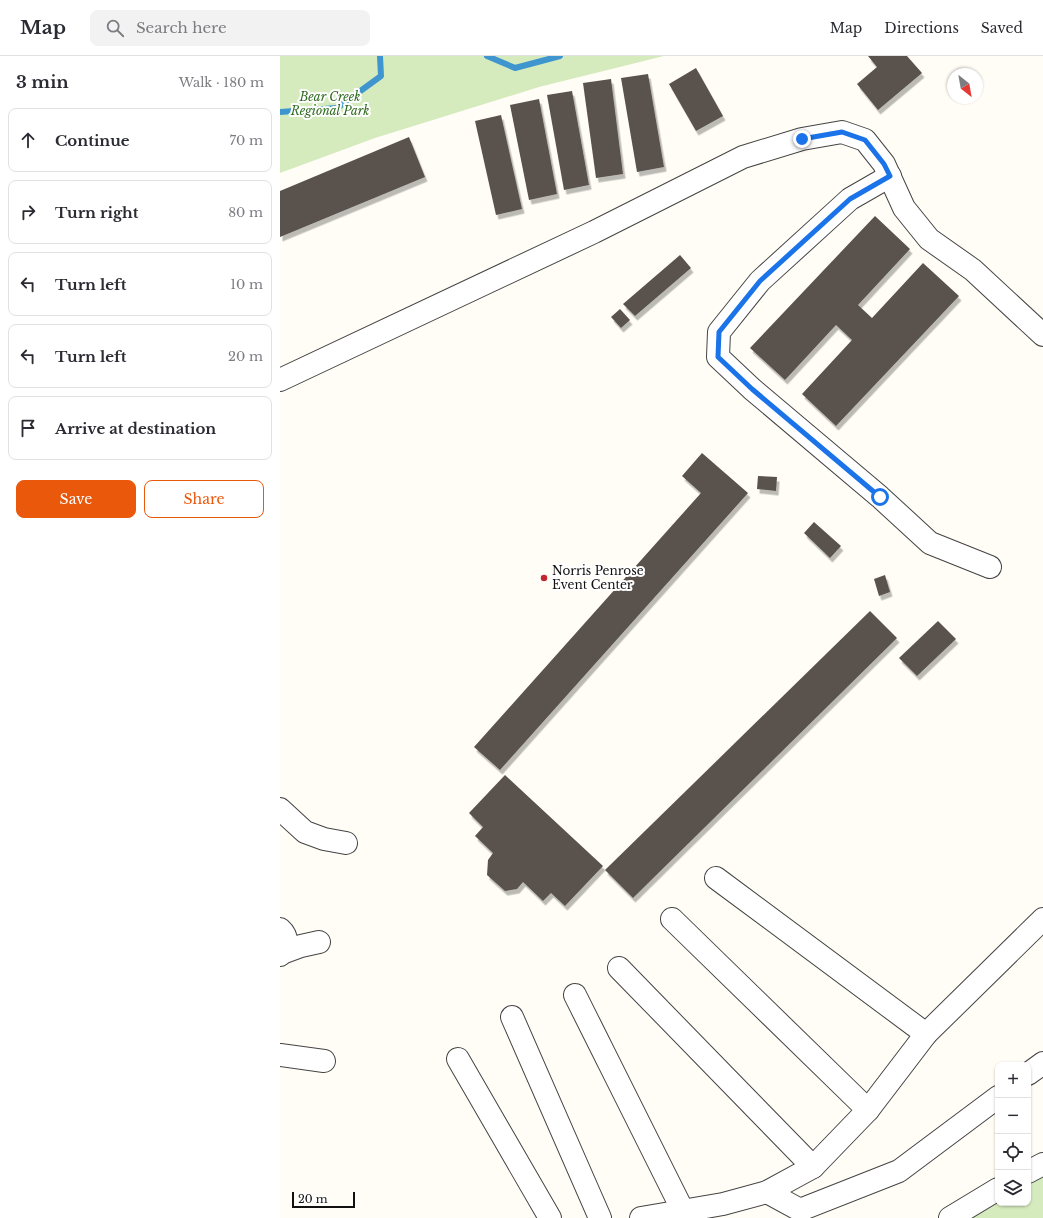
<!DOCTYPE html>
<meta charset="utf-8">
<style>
body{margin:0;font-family:"Libre Baskerville",serif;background:#f2f2f3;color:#2b2b33}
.controls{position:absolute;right:12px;bottom:12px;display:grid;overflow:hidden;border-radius:8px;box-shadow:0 1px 3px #0004}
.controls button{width:36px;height:36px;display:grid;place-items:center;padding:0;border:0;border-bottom:1px solid #e1e1e2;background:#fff;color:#2b2b33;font:20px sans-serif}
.compass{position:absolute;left:667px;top:12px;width:36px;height:36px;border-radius:50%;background:#fff;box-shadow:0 1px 3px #0004;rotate:149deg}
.scale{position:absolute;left:12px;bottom:10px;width:63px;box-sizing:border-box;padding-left:4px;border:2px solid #111;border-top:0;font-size:11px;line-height:14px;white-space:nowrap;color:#111;-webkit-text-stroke:3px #fff;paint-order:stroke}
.stop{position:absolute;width:12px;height:12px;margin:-9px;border:3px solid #1a73e8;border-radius:50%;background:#fff}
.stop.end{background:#1a73e8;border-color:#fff;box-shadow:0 1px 4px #0008}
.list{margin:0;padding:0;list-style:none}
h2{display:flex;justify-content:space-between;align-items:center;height:52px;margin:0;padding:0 16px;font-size:17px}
h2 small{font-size:13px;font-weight:400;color:#7c7c81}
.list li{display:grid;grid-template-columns:26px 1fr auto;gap:12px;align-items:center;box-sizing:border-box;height:64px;margin:0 8px 8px;padding:0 8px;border:1px solid #e1e1e2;border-radius:8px}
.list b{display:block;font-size:15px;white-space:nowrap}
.list em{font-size:13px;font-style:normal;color:#7c7c81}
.actions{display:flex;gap:8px;padding:12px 16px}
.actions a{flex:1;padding:9px 0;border:1px solid #ea580c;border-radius:8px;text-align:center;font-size:14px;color:#ea580c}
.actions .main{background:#ea580c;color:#fff}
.icon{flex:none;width:22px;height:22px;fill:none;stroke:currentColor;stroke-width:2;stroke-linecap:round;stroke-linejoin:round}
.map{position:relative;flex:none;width:763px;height:1162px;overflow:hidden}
header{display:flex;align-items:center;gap:24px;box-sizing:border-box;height:56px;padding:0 20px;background:#fff;border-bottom:1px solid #e1e1e2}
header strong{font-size:19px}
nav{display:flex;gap:22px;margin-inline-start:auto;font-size:14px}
.search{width:280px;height:36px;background:#f2f2f3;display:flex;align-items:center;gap:10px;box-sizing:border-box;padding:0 14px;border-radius:8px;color:#7c7c81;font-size:15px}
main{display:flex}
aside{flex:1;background:#fff}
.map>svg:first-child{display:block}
.green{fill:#d5ebbd}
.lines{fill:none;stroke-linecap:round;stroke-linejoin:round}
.stream{stroke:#3f96cf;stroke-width:6}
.building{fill:#5a524d;filter:url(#shadow)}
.minor-casing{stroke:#444;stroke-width:24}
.minor{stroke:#fff;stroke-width:22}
.route{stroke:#1a73e8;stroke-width:5}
.poi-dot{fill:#c4262e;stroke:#fff;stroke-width:1.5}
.labels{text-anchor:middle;stroke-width:4;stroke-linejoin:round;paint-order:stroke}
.park-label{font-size:12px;font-style:italic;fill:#2f6b1f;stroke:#fff}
.poi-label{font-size:12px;fill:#111;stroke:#fff;text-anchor:start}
</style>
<header>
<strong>Map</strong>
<div class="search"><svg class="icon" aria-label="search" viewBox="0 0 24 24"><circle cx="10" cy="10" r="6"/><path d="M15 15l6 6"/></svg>Search here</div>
<nav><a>Map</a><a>Directions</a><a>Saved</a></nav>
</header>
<main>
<aside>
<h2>3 min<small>Walk · 180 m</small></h2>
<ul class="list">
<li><svg class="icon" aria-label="ahead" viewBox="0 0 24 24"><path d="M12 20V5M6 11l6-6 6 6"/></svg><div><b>Continue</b></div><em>70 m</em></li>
<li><svg class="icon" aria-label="right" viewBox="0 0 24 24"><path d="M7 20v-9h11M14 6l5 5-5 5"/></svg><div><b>Turn right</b></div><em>80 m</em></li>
<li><svg class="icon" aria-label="left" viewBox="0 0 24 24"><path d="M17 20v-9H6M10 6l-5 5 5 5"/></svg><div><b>Turn left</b></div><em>10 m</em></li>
<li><svg class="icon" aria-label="left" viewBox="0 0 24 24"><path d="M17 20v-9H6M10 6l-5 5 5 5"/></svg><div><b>Turn left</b></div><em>20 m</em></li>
<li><svg class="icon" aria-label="arrive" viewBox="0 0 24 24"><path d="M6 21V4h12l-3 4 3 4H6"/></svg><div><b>Arrive at destination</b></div></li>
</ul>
<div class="actions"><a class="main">Save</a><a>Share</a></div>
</aside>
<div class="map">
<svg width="763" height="1162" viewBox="0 0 763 1162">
<defs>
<filter id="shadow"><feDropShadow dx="2.5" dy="4.5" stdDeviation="0" flood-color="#0004"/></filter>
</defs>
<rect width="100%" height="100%" fill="#fffdf5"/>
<g class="green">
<polygon points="0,0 384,0 259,31 95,82 0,117"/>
<polygon points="763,1117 763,1162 671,1162 718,1133 718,1147 748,1147 748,1121"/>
</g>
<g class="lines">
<g class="stream">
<polyline points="207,0 235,12 280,0"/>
<polyline points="0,56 57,52 101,20 100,0"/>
</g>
</g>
<g class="building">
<polygon points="588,0 627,0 642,17 598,54 577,28 597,11"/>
<polygon points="416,12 443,60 416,75 389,28"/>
<polygon points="368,18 384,111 357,116 341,22"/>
<polygon points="331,23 343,118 316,122 303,27"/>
<polygon points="292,35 309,129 284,134 267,39"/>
<polygon points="259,43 277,138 249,144 230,49"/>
<polygon points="221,59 242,153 216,159 195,65"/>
<polygon points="129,81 145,121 0,181 0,135"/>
<polygon points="595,160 630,193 578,249 592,262 643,207 679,240 556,370 522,338 572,284 556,269 505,324 470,292"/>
<polygon points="400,199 411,212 355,260 343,248"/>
<polygon points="340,253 350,264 341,272 331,261"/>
<polygon points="422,397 468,437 220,714 194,691 421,437 402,420"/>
<polygon points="478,420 497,421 496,435 477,433"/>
<polygon points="534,466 561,490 550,502 524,477"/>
<polygon points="605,519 610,536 599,540 594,523"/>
<polygon points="590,555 617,582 353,842 325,814"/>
<polygon points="658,565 676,583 637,620 619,602"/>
<polygon points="225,719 323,810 285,850 271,837 263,845 243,826 237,833 225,835 207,819 208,804 213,797 195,780 203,771 189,757"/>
</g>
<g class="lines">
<defs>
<g id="minor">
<polyline points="610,120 570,143 480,225 439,276 438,301 472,333 600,441 650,487 710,511"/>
<polyline points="0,324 314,176 463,101 522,83 562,76 585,84 604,108 624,152 649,183 693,214 763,279"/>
<polyline points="0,753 25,776 44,783 66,787"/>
<polyline points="436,822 646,978"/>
<polyline points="392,863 588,1054"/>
<path d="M0,873C8,880 9,892 0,899"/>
<polyline points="2,897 21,890 39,886"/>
<polyline points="339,912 533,1111"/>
<polyline points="295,939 403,1155"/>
<polyline points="232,961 320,1162"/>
<polyline points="0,999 44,1005"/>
<polyline points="178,1003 270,1162"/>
<polyline points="748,1018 763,1007"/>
<polyline points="748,1116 763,1108"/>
<polyline points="487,1136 520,1154 619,1115 718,1041"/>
<polyline points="361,1162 443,1148 487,1136 533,1111 588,1054 646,978 763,863"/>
<polyline points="670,1162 718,1133"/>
</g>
</defs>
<use href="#minor" class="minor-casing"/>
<use href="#minor" class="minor"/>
</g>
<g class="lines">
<polyline class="route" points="522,83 562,76 585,84 604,108 610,120 570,143 480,225 439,276 438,301 472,333 600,441"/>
</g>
<circle class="poi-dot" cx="264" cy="522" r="4"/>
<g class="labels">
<g class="park-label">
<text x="50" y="45">Bear Creek<tspan x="50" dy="14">Regional Park</tspan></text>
</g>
<g class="poi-label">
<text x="272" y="519">Norris Penrose<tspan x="272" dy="14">Event Center</tspan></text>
</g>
</g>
</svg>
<div class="controls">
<button>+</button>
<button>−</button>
<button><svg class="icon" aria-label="locate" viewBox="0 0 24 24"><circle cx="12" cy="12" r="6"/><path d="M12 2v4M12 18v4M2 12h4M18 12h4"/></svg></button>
<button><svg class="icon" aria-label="layers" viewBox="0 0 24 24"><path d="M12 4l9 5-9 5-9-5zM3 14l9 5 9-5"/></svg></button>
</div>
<svg class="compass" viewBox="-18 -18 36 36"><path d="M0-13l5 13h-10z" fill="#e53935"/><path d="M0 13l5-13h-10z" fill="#7c7c81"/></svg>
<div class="scale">20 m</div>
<div class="stop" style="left:600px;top:441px"></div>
<div class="stop end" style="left:522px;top:83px"></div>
</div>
</main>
